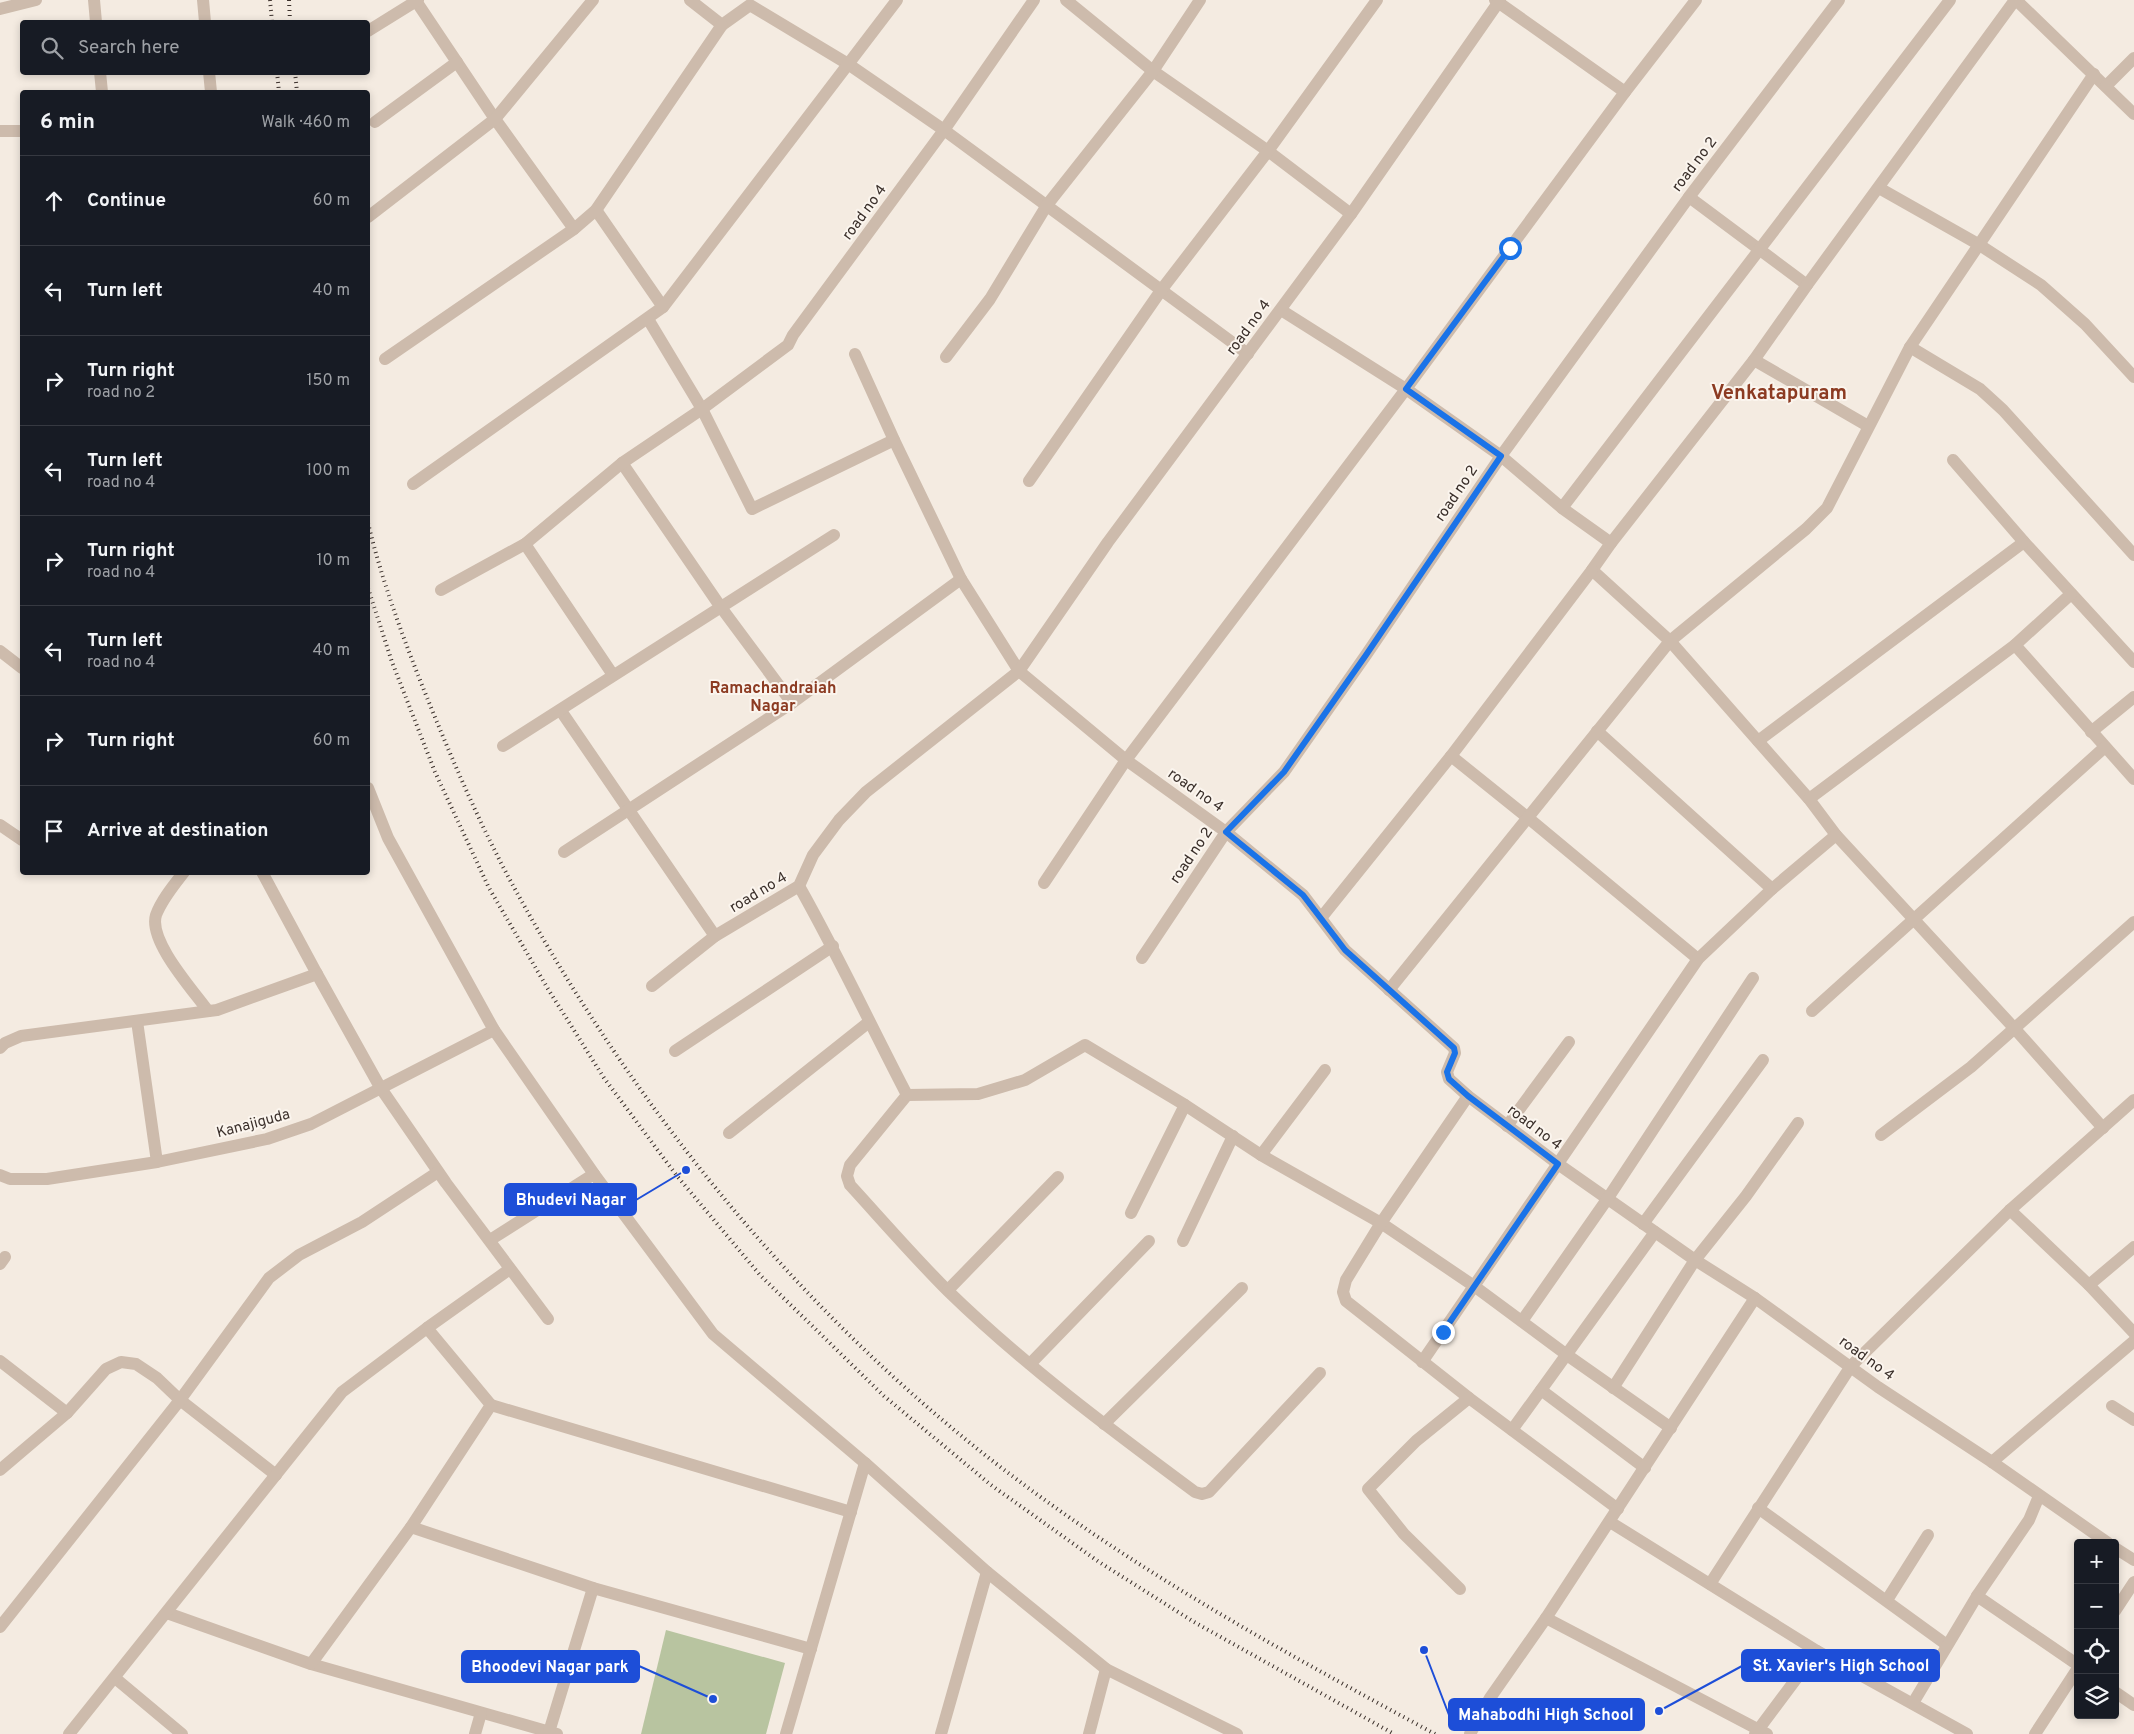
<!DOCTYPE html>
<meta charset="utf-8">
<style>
body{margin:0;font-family:Overpass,sans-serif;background:#20242c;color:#f1f3f6}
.controls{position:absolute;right:15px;bottom:15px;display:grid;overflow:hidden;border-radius:5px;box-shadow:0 2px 8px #0003}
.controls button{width:45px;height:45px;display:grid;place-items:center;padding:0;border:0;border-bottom:1px solid #363941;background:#171b24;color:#f1f3f6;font:25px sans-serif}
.stop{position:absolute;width:15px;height:15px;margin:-11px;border:4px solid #1a73e8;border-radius:50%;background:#fff}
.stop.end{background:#1a73e8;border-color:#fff;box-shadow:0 1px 5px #0008}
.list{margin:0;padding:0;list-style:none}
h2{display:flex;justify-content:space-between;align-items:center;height:65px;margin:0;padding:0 20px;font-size:21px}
h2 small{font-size:16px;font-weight:400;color:#9ea1a6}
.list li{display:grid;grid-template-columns:32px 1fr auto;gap:15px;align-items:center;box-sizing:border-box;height:90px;padding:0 20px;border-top:1px solid #363941}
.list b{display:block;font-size:19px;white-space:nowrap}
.list p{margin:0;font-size:16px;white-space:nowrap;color:#9ea1a6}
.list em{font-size:16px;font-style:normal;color:#9ea1a6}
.icon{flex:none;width:28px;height:28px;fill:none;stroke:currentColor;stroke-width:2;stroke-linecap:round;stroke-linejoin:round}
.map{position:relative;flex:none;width:2134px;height:1734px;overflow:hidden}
.search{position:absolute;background:#171b24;box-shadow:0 2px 8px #0003;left:20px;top:20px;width:350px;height:55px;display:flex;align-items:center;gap:12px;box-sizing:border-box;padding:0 18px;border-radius:5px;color:#9ea1a6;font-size:19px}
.panel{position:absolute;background:#171b24;box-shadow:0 2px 8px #0003;left:20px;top:90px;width:350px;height:785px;border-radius:5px}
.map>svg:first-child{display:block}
.green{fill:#b8c4a0}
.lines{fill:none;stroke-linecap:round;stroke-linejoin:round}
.minor{stroke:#cdbbac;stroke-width:12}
.rail{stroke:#3b302b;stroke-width:4;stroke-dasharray:1 4;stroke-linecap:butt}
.route{stroke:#1a73e8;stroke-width:6}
.labels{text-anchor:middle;stroke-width:4;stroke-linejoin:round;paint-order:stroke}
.street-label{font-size:15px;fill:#3b302b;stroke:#fbf5ee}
.neighbourhood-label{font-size:16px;font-weight:bold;fill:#8c3b22;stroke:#fbf5ee}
.district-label{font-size:20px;font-weight:bold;fill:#8c3b22;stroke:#fbf5ee}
.leader{fill:none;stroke:#1d4ed8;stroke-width:2}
.callout-dot{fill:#1d4ed8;stroke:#fbf5ee;stroke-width:2}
.callout{fill:#1d4ed8;stroke:#1d4ed8;stroke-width:2}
.callout-label{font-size:16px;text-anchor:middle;font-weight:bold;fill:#fff}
</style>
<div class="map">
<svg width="2134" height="1734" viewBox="0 0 2134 1734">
<rect width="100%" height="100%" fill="#f4ebe1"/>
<polygon class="green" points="666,1630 785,1663 766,1734 641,1734"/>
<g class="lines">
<g class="minor">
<polyline points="94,0 96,22"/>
<polyline points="203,0 205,22"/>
<polyline points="690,0 722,25 750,5 848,64 944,130 1248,354"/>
<polyline points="1066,0 1153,71 1268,151 1351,214"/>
<polyline points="1495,0 1625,92"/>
<polyline points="2016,0 2134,114"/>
<polyline points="416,1 495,119 574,229"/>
<polyline points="0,9 36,0"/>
<polyline points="368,31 418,0"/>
<polyline points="100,72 102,92"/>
<polyline points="209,72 211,92"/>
<polyline points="2106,86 2134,58"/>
<polyline points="375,122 457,62"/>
<polyline points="0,131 22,131"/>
<polyline points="1879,188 1978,244 2041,285 2085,324 2134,377"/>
<polyline points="1689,197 1807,285 2015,0"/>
<polyline points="596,210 663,307"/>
<polyline points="368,217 495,119 593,0"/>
<polyline points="1281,310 1406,389 1501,456 1562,508 1611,543 1592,570 1670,641 1809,799 1836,835 2015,1029 2103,1128"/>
<polyline points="648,319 702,409 752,509 894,440"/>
<polyline points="1910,347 1980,389 2003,410 2134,555"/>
<polyline points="855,354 894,440 961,579 1019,671 1126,760 1226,832 1303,895 1345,950 1454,1048 1455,1053 1447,1072 1449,1079 1468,1096 1558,1164 1695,1260 1755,1298 1878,1387 1992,1462 2108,1543"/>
<polyline points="946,357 990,299 1047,205 1153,71 1200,0"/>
<polyline points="385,359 574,229 596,210 722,25"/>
<polyline points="1754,360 1807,285"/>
<polyline points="1953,460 2024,542 2134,662"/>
<polyline points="622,463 720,606 792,703"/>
<polyline points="1029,481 1162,289 1268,151 1377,0"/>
<polyline points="413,484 663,307 897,0"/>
<polyline points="1562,508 1950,0"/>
<polyline points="1611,543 1754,360 1868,426"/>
<polyline points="525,544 613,675"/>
<polyline points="441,590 525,544 622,463 702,409 788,345 793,335 944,130 1034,0"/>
<polyline points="2015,645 2134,779"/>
<polyline points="0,651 22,668"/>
<polyline points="561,711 715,936"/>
<polyline points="1597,731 1772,889"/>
<polyline points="2091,732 2134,697"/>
<polyline points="1758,741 2024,542"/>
<polyline points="503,746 834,535"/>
<polyline points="1451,756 1527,817 1698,959"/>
<polyline points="368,788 388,838 494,1030 594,1174 713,1334 865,1463 987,1572 1106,1669 1237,1734"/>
<polyline points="1809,799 2015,645 2071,594"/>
<polyline points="0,825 22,840"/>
<polyline points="564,852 792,703 961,579"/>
<path d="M184,872C174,885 162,899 156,915C148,941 193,990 208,1011"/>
<polyline points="262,872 317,974"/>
<polyline points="1044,883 1126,760 1406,389 1625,92 1696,0"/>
<path d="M799,886C838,955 871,1026 907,1095L850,1165L847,1176L850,1185C882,1220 914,1257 948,1291C1024,1365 1110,1429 1195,1492L1202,1494L1209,1492L1320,1373"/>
<polyline points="1321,918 1451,756 1592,570"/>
<polyline points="1142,958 1226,832 1284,772 1366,655 1501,456 1689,197 1839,0"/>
<polyline points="652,986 715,936 799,886 813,855 839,820 866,792 1019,671 1108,542 1351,214 1500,0"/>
<polyline points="1389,990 1670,641 1806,529 1827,508 1910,347 2094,74"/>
<polyline points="1812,1011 2105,747"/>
<polyline points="137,1021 157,1162"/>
<polyline points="0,1048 5,1043 21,1036 217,1010 317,974 380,1087 446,1183 548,1319"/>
<polyline points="675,1051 833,946"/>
<polyline points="907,1095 978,1094 1025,1080 1085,1045 1185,1105 1261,1155 1381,1223 1474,1286 1567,1355 1671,1428"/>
<polyline points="1468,1096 1381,1223 1346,1280 1343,1292 1346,1301 1469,1398 1618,1509"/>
<polyline points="1507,1126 1569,1042"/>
<polyline points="729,1133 869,1022"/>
<polyline points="1881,1135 1971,1067 2134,922"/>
<polyline points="1261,1155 1325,1070"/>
<polyline points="0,1175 10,1179 47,1179 157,1162 267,1139 311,1124 494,1030"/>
<polyline points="2010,1210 2089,1285 2134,1333"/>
<polyline points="1131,1213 1185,1105"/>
<polyline points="1643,1224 1763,1060"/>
<polyline points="490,1240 594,1174"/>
<polyline points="1183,1241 1233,1136"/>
<polyline points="0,1264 5,1257"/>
<polyline points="2089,1285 2134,1247"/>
<polyline points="948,1290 1058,1177"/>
<polyline points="1522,1321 1608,1198 1753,978"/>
<polyline points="0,1361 67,1413"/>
<polyline points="1422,1362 1698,959 1772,889 1836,835"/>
<polyline points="1030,1364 1149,1241"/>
<polyline points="1613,1388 1695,1260 1746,1196 1798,1123"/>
<polyline points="1541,1390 1645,1468"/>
<polyline points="491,1405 851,1512"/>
<polyline points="2112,1406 2134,1420"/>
<polyline points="1104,1424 1242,1288"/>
<polyline points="1512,1430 1655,1232"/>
<polyline points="1992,1462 2134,1341"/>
<polyline points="0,1470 67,1413 106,1369 121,1362 136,1364 157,1378 180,1400 276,1475"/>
<polyline points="1758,1508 1947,1645"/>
<polyline points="1610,1522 1817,1651 1967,1734"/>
<polyline points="411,1527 593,1588 811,1649"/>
<polyline points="2115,1548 2134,1560"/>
<polyline points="1710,1584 1851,1366 2010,1210 2134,1100"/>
<polyline points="1460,1589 1404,1534 1368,1489 1416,1441 1469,1398"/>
<polyline points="1977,1596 2078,1665"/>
<polyline points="1887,1600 1928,1535"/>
<polyline points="2115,1611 2134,1582"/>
<polyline points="167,1613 311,1664 557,1734"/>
<polyline points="1546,1618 1767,1734"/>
<polyline points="0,1627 180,1400 269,1278 299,1255 362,1222 438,1172"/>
<polyline points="311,1664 411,1527 491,1405 427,1328"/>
<polyline points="115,1678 182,1734"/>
<polyline points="2115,1692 2134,1705"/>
<polyline points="1913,1703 1977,1596 2029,1520 2039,1496"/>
<polyline points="549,1732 593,1588"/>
<polyline points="69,1734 342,1392 427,1328 510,1269"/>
<polyline points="475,1734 481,1713"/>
<polyline points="786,1734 865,1463"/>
<polyline points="941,1734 987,1572"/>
<polyline points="1089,1734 1106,1669"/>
<polyline points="1470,1734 1490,1698 1546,1618 1755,1298"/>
<polyline points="1755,1734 1817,1651"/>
<polyline points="2035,1734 2078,1668"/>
</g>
<g class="rail">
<polyline points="270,0 272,22"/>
<polyline points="289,0 290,22"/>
<polyline points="277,72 279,92"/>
<polyline points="295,72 297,92"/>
<path d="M368,523C383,585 406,646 430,705C454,764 480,824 510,880C633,1107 801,1315 1007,1472C1141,1574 1287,1654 1435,1734"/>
<polyline points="368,588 392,662 435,772 489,888 548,989 604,1078 677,1176 760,1275 884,1396 991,1485 1099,1562 1194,1622 1394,1734"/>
</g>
</g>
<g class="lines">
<polyline class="route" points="1443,1332 1558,1164 1468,1096 1449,1079 1447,1072 1455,1053 1454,1048 1345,950 1303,895 1226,832 1284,772 1366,655 1501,456 1406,389 1510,248"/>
</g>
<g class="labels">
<g class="street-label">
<text transform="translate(1694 164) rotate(-53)" y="5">road no 2</text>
<text transform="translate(864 212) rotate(-54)" y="5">road no 4</text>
<text transform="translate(1248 327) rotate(-54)" y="5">road no 4</text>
<text transform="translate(1456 493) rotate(-56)" y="5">road no 2</text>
<text transform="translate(1196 790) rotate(35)" y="5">road no 4</text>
<text transform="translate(1191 855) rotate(-56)" y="5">road no 2</text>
<text transform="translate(758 892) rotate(-31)" y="5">road no 4</text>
<text transform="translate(253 1123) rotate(-15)" y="5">Kanajiguda</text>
<text transform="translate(1535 1127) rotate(37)" y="5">road no 4</text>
<text transform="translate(1867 1358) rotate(36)" y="5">road no 4</text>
</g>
<g class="neighbourhood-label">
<text x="773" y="693">Ramachandraiah<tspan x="773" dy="18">Nagar</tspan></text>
</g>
<g class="district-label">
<text x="1779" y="399">Venkatapuram</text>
</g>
</g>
<path class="leader" d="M686 1170L636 1200M1659 1711L1742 1666M713 1699L639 1666M1424 1650L1449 1715"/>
<g class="callout-dot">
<circle cx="686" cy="1170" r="5"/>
<circle cx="1659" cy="1711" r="5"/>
<circle cx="713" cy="1699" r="5"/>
<circle cx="1424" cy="1650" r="5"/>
</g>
<g class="callout">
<rect x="505" y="1184" width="131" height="31" rx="5"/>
<rect x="1742" y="1650" width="197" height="31" rx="5"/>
<rect x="462" y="1651" width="177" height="31" rx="5"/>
<rect x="1449" y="1699" width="195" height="31" rx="5"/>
</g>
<g class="callout-label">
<text x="571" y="1205">Bhudevi Nagar</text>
<text x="1841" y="1671">St. Xavier's High School</text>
<text x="550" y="1672">Bhoodevi Nagar park</text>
<text x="1546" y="1720">Mahabodhi High School</text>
</g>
</svg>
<div class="controls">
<button>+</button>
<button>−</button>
<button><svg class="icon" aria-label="locate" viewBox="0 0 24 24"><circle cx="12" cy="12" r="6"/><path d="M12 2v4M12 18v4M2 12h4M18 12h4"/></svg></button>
<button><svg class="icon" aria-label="layers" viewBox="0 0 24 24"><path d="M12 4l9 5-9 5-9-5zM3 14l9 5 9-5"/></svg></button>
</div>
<div class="stop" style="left:1510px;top:248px"></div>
<div class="stop end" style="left:1443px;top:1332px"></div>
<div class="search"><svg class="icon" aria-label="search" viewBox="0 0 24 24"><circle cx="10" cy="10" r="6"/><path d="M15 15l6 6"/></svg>Search here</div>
<section class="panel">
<h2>6 min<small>Walk · 460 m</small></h2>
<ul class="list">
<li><svg class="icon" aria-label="ahead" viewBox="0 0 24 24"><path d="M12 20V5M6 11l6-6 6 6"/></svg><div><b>Continue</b></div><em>60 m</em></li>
<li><svg class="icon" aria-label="left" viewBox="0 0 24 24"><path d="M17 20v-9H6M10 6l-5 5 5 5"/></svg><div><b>Turn left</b></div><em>40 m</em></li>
<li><svg class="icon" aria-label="right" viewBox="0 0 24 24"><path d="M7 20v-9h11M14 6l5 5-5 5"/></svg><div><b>Turn right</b><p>road no 2</p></div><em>150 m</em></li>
<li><svg class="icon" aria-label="left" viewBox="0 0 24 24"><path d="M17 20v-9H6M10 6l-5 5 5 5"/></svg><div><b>Turn left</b><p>road no 4</p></div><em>100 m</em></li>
<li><svg class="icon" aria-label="right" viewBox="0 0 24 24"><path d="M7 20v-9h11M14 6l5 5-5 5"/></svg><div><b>Turn right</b><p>road no 4</p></div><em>10 m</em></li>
<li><svg class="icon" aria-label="left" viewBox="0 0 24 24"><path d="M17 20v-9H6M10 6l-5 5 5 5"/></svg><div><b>Turn left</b><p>road no 4</p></div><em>40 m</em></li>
<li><svg class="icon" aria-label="right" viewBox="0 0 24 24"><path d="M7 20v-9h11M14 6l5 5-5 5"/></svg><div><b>Turn right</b></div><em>60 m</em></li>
<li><svg class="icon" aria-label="arrive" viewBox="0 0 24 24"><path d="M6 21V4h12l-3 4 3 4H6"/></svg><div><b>Arrive at destination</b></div></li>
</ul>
</section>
</div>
